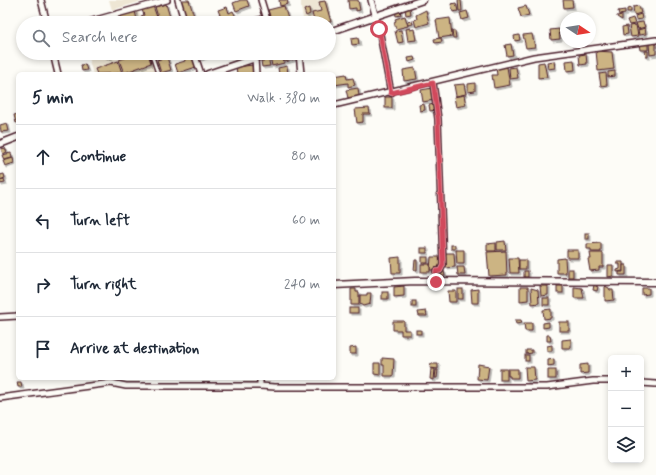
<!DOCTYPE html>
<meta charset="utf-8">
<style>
body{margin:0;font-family:Mynerve,sans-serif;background:#f6f6f7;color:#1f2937}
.controls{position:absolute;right:12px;bottom:12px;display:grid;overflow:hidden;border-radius:6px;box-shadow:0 2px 6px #0003}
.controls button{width:36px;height:36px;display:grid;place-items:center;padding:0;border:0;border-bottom:1px solid #e0e1e3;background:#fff;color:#1f2937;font:20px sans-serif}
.compass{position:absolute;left:560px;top:12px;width:36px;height:36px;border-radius:50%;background:#fff;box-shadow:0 2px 6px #0003;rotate:102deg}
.stop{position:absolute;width:12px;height:12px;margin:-9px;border:3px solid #d1495b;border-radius:50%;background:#fff}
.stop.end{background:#d1495b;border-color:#fff;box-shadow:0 1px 4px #0008}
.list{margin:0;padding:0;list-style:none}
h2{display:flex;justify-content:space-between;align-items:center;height:52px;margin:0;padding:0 16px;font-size:17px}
h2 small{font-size:13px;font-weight:400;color:#747a83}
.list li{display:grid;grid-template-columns:26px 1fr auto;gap:12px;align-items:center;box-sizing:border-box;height:64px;padding:0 16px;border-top:1px solid #e0e1e3}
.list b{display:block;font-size:15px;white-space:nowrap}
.list em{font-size:13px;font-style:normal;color:#747a83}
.icon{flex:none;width:22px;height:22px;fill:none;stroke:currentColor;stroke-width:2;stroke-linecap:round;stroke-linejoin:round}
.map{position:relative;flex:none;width:656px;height:475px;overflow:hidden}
.search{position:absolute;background:#fff;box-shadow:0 2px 6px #0003;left:16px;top:16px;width:320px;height:44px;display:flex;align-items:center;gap:10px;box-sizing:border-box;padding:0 14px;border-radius:22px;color:#747a83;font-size:15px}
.panel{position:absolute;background:#fff;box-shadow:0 2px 6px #0003;left:16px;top:72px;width:320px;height:308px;border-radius:6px}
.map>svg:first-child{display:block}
.built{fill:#eee6d4}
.building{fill:#ccb483;stroke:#4a1f2b;filter:url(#shadow)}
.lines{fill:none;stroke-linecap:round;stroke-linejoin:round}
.service-casing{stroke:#4a1f2b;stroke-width:5.5}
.minor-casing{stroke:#4a1f2b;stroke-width:8}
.tertiary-casing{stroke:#4a1f2b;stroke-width:9}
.service{stroke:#fdfcf7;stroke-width:2.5}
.minor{stroke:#fdfcf7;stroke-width:5}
.tertiary{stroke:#fdfcf7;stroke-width:6}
.route{stroke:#d1495b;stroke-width:5}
</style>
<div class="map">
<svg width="656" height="475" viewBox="0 0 656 475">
<defs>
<filter id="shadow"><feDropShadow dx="2" dy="2" stdDeviation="0" flood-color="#0004"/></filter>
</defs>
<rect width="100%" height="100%" fill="#fdfcf7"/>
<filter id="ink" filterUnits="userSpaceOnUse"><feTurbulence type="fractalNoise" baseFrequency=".025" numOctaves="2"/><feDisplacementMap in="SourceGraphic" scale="8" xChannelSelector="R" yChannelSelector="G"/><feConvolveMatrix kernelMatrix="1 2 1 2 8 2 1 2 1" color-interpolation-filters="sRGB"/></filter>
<g filter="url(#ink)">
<g class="built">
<polygon points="109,0 146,0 112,10"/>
<polygon points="301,0 327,0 332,22 304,23 301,8"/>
<polygon points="138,9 143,23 114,23 112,17"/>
<polygon points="96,53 153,53 161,74 93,74 88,57"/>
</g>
<g class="building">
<polygon points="180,0 189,0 194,16 186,19"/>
<polygon points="241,0 247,0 249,6 236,11 233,3"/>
<polygon points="279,0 287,0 288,4 280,6"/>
<polygon points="348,0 358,0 360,10 356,11 356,8 349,9"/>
<polygon points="458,0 461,0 462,11 459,11"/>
<polygon points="563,0 572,0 573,7 564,8"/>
<polygon points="325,1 331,22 318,23 317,20 314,21 312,13 321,11 319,2"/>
<polygon points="456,3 458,11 453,12 451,4"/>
<polygon points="166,4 170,17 159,20 155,7"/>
<polygon points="153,6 157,17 143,21 141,16 144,15 142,10"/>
<polygon points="284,6 289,22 272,23 268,10"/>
<polygon points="526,6 529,15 521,17 518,8"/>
<polygon points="639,6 641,13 634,15 633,7"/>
<polygon points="227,7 229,13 233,11 236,17 239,16 241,23 218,23 215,17 220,15 218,10"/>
<polygon points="309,8 310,14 306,16 304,10"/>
<polygon points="410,8 411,14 406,15 405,9"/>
<polygon points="631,8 631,12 627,12 627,9"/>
<polygon points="400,10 401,15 396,16 395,11"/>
<polygon points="426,10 429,23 416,27 414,20 417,19 416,15"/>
<polygon points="625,10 625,14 619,15 618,11"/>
<polygon points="135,11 137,20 120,23 118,16"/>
<polygon points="263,11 267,22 264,23 260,12"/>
<polygon points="467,11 469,18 462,20 460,13"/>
<polygon points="641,14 642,19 636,20 635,16"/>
<polygon points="622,15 622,20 617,17 617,16"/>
<polygon points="261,16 263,23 250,23 249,19"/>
<polygon points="405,16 408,26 396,29 394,22 396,21 395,19"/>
<polygon points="155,18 157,23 143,23 143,22"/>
<polygon points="180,18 181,23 167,23"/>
<polygon points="450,18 452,36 439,38 436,20"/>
<polygon points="633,18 635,24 629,25 627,20"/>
<polygon points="311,19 312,23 305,23 304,21"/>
<polygon points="412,21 413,24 408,25 407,22"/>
<polygon points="643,22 645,27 638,29 636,23"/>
<polygon points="636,25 638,36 631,37 629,26"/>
<polygon points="627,26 628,34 623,35 622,27"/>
<polygon points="410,28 410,30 414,29 416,40 408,41 406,29"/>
<polygon points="645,28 646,34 639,35 638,30"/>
<polygon points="559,29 560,39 551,40 550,30"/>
<polygon points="401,30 403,42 398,43 395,31"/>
<polygon points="452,31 455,31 456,38 453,38"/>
<polygon points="532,34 535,47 526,48 523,35"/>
<polygon points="519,35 520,40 515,41 514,36"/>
<polygon points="358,38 359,44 352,45 351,39"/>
<polygon points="441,38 442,42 435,43 434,39"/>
<polygon points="653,43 656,44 656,54 650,55 649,44"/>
<polygon points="511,44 513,55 507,56 505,45"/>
<polygon points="639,44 648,44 648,50 640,50"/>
<polygon points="596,51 612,52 614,69 598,71"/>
<polygon points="645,51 648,51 648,57 646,57"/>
<polygon points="110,53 111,57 105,58 104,54"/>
<polygon points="139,53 148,53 151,63 124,73 119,60"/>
<polygon points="154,53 162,53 163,57 156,59"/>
<polygon points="183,53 191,53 196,67 178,73 175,64 185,61"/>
<polygon points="198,53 212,53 212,54 200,59"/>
<polygon points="282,53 295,53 296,59 285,62"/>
<polygon points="282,54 284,63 272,66 270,56"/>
<polygon points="586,54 587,64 580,65 579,55"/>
<polygon points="167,57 171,70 161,73 157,60"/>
<polygon points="268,57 270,66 262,67 261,61 264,61 263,58"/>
<polygon points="414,57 415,60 409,62 408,58"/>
<polygon points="574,60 575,70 567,71 566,61"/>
<polygon points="118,61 122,73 97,74 95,69"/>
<polygon points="554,61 555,68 548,69 547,62"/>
<polygon points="544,62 547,77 538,78 538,63"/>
<polygon points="85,64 87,70 82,71 81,65"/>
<polygon points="253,65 254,74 237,74 236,67"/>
<polygon points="287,66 288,74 279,74 278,68"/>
<polygon points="507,67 510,85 494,88 492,75 497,75 496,68"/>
<polygon points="516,67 518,78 510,79 509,68"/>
<polygon points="415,68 417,79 404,81 403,70"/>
<polygon points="615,71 615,76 608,77 608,72"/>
<polygon points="606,73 607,85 601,86 599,74"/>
<polygon points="346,74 347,79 353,78 355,85 348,87 348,83 334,85 334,76"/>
<polygon points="475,83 475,91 468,92 468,84"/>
<polygon points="464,84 466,94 456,96 454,85"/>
<polygon points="358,88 359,96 348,98 346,90"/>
<polygon points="432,88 434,100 423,102 421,90"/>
<polygon points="464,95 466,105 456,107 454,97"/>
<rect x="385" y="97" width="7" height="11"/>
<polygon points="424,104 425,110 420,111 419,105"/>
<polygon points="434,104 435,110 430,111 429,105"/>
<polygon points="369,108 370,114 363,114 363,122 357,123 355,109"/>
<polygon points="18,114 18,122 16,123 14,115"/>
<polygon points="7,123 9,131 1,132 0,125"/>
<polygon points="5,148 7,152 3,154 1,149"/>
<polygon points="11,153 12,158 4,160 2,155"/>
<polygon points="13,158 14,163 5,166 3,161"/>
<polygon points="4,174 5,178 0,180 0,175"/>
<polygon points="4,179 5,183 0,184 0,180"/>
<rect x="585" y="233" width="4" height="6"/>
<polygon points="505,241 506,250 497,250 497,242"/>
<polygon points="496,243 496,251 487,251 487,244"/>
<polygon points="601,243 601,252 591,252 591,249 587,249 587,244"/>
<rect x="451" y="245" width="4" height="4"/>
<rect x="421" y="248" width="6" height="5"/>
<polygon points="456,250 464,250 464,264 457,264"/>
<rect x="567" y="250" width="11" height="8"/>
<polygon points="506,251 507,275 489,276 487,252"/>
<polygon points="445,253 454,253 455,267 446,268"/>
<polygon points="590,253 603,253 603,267 599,267 599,270 590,271 588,259 591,259"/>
<polygon points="400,257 400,273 392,273 391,258"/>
<rect x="422" y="257" width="6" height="6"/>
<polygon points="431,257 440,257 440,270 430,270"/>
<polygon points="509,258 518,258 519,273 510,273"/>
<polygon points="565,258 566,273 557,273 557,259"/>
<polygon points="415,260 417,260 417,270 414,270"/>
<rect x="519" y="260" width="7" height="9"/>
<polygon points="617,262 623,262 623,271 617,272 617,270 620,269 620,264 617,264"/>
<rect x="421" y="264" width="9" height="8"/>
<polygon points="608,265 613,265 613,276 608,277"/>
<polygon points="623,265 626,265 626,275 619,275 619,272 623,272"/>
<polygon points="457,267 464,267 465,275 458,275"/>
<rect x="568" y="269" width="5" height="8"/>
<polygon points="444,271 445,276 438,276 438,272"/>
<rect x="524" y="271" width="4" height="6"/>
<polygon points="594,285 598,287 597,291 593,290"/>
<polygon points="404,286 404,296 394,297 394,287"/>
<polygon points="540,286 548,286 548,295 541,296"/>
<rect x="557" y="286" width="6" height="7"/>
<polygon points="605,286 609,288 610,290 613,290 614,300 605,301"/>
<polygon points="520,287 528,287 528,300 520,301"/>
<polygon points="574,287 582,288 584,298 574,298"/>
<polygon points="531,288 538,290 539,303 532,304"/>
<polygon points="642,288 649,288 649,294 642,295"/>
<polygon points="351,289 356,289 356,292 359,292 359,305 351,305"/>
<rect x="458" y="289" width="5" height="10"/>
<polygon points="478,289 478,303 472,303 471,290"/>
<polygon points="448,291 456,291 456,302 449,302"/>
<rect x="382" y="292" width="6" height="7"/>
<polygon points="367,293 371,293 370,304 363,306 360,304 360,295 367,295"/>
<rect x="543" y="298" width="6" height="7"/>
<rect x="412" y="301" width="4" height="6"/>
<rect x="349" y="308" width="9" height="5"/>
<polygon points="551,309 551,318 544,319 543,310"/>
<polygon points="426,311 427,316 419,316 418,312"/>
<polygon points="515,320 521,320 522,323 516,324"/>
<polygon points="393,321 404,321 404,330 410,330 410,335 401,335 401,330 393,330"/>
<polygon points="549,322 549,327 543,328 543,323"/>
<rect x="559" y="322" width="10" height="9"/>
<polygon points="524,323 532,323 532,331 525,331"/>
<rect x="416" y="330" width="5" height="4"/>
<polygon points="547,335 550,335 551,341 547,341"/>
<polygon points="571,339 571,348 562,348 562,340"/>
<polygon points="552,345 552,351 547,351 547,346"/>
<polygon points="356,347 356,354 350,354 350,348"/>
<polygon points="526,350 532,350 532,353 526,354"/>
<rect x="525" y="355" width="4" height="6"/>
<polygon points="382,358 394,359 393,376 384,376 384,365 382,365"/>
<polygon points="554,359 554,365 548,366 548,360"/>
<polygon points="374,363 380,363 380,375 374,374"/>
<polygon points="431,364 438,364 438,369 430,368"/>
<polygon points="478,364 489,366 487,380 477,379"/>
<polygon points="588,364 588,373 580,374 580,365"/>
<polygon points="525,367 534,367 535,380 526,381"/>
<polygon points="431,369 435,369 434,380 430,379"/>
<rect x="500" y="369" width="7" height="11"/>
<polygon points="508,369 518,369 518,378 510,378 510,376 508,376"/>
<polygon points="436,370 438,370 437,378 435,378"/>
<rect x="548" y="370" width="8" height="9"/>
<polygon points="17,382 21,382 22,387 18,387"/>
</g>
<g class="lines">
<defs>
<g id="service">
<polyline points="141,21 141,23"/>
<polyline points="151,53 158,74"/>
</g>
<g id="minor">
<polyline points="41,0 47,23"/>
<polyline points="178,0 185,23"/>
<polyline points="261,0 268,23"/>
<polyline points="371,0 379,29 391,93"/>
<polyline points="85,23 167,0"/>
<polyline points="53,53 58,74"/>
<polyline points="194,53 201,74"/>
<polyline points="299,53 301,74"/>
<polyline points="255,58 256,74"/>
<polyline points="433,83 438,119 443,265 440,271 436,271 436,282"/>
<polyline points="334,105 534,57 656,40"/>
<polyline points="0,317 18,316"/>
<polyline points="260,378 260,386 275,387 547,387 593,381 611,381"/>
<polyline points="641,383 656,384"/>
<polyline points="0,398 111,383 126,386 260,386"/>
</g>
<g id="tertiary">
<polyline points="329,32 423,0"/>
<polyline points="208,74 270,53"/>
<polyline points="0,144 18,137"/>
<polyline points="334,285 415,281 656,282"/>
</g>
</defs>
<use href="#service" class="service-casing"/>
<use href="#minor" class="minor-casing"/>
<use href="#tertiary" class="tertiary-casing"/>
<use href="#service" class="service"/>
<use href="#minor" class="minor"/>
<use href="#tertiary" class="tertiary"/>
</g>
</g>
<g class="lines" filter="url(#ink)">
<polyline class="route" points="379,29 391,93 433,83 438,119 443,265 440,271 436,271 436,282"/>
</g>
</svg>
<div class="controls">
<button>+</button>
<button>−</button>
<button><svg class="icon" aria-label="layers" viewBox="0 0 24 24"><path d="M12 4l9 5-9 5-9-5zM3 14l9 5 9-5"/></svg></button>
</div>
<svg class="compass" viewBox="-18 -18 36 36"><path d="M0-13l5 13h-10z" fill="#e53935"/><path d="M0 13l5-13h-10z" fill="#747a83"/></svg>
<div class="stop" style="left:379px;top:29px"></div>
<div class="stop end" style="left:436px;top:282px"></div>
<div class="search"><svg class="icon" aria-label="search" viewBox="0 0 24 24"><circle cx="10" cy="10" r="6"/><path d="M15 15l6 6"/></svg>Search here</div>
<section class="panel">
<h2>5 min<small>Walk · 380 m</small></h2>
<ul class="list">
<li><svg class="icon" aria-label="ahead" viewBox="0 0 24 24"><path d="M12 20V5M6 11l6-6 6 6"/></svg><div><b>Continue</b></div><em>80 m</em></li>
<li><svg class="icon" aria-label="left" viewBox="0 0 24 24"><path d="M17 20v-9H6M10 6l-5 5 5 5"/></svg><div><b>Turn left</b></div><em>60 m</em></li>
<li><svg class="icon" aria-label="right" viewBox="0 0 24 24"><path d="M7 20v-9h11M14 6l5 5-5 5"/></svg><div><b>Turn right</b></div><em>240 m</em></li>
<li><svg class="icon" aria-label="arrive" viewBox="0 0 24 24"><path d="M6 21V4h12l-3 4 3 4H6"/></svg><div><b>Arrive at destination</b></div></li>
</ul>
</section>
</div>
